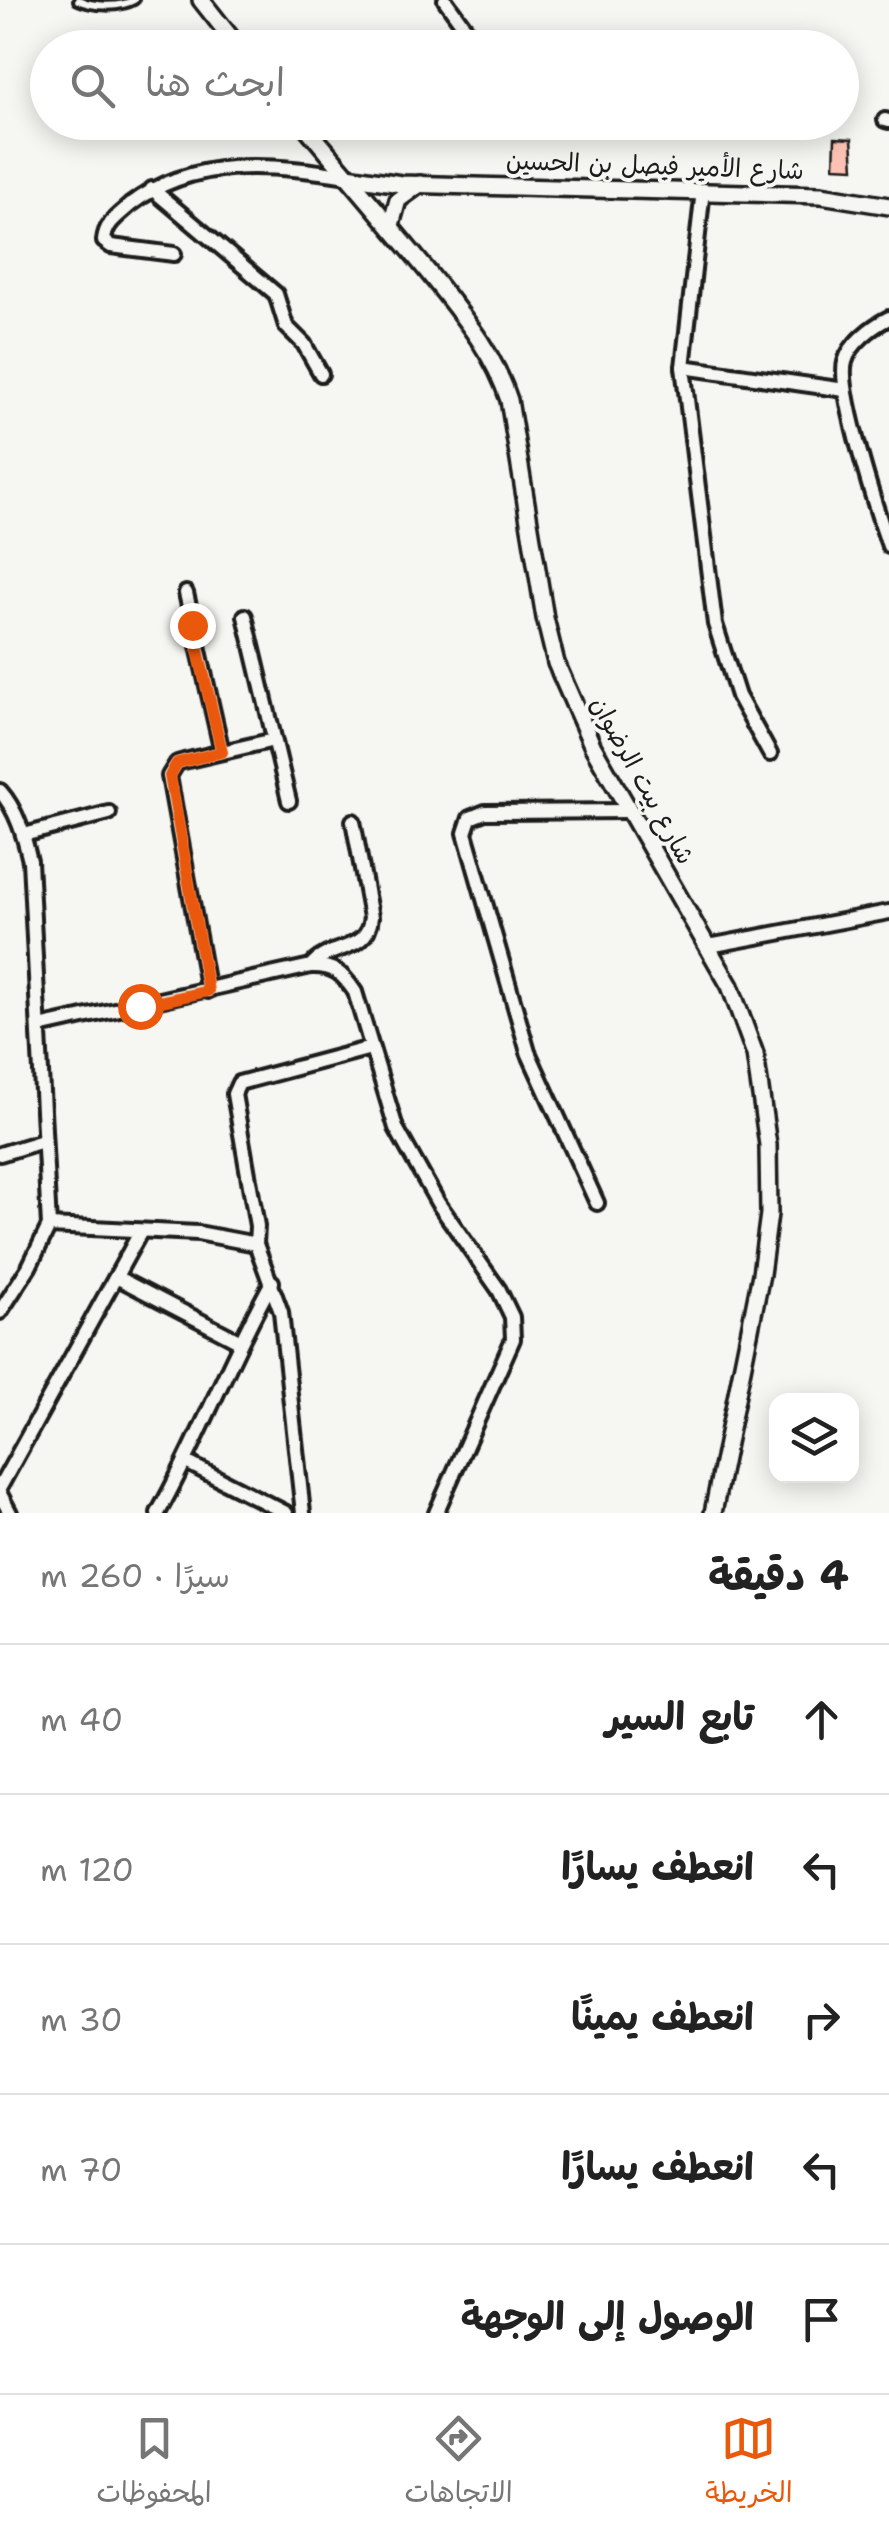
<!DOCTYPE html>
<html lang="ar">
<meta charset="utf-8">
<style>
body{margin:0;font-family:"Shantell Sans","Playpen Sans Arabic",sans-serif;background:#f2f2f2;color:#222;direction:rtl}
.controls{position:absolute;right:30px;bottom:30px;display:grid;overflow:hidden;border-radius:20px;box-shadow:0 5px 25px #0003}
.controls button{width:90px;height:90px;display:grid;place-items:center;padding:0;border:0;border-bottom:2px solid #e0e0e0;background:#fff;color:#222;font:50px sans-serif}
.stop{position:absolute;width:30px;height:30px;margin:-22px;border:8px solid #ea580c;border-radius:50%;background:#fff}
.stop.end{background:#ea580c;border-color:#fff;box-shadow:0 2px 10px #0008}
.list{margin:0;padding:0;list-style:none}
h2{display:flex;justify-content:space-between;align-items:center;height:130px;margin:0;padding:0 40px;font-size:42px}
h2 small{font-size:32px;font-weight:400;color:#767676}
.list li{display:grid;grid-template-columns:65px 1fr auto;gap:30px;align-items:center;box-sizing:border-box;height:150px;padding:0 40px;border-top:2px solid #e0e0e0}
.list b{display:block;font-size:38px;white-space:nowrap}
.list em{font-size:32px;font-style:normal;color:#767676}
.icon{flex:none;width:55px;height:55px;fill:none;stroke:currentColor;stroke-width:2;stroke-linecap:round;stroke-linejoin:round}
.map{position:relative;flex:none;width:889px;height:1513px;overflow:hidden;direction:ltr}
.search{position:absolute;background:#fff;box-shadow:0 5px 25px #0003;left:30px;right:30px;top:30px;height:110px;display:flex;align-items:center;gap:25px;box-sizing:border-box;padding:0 35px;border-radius:55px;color:#767676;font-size:38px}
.sheet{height:880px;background:#fff}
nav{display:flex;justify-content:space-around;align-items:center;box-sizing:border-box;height:140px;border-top:2px solid #e0e0e0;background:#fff;font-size:28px;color:#767676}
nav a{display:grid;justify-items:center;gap:5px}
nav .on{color:#ea580c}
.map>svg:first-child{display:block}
.building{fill:#fcc2b3;stroke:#1c1c1c;stroke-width:2.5}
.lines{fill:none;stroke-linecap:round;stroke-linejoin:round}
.service-casing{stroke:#1c1c1c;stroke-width:14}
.minor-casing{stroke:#1c1c1c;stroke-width:20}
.tertiary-casing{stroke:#1c1c1c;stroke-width:22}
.service{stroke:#f6f6f2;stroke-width:6}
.minor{stroke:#f6f6f2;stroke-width:12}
.tertiary{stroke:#f6f6f2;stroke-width:15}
.route{stroke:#ea580c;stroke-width:12}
.labels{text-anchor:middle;stroke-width:8;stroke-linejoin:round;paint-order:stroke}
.street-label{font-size:25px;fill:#1c1c1c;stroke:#f6f6f2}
</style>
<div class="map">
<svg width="889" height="1513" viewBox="0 0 889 1513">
<rect width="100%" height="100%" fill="#f6f6f2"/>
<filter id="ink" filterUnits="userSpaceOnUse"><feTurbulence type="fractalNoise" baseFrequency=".01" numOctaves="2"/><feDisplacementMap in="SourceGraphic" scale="20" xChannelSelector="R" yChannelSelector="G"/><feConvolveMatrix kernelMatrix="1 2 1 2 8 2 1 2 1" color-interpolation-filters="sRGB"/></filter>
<g filter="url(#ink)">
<polygon class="building" points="835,138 852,139 854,168 834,167"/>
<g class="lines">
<defs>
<path id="service" d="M78,0C93,7 120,8 134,0"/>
<g id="minor">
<polyline points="445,0 468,32 486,48"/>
<polyline points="885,120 889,121"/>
<polyline points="152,189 276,294 286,326 304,344 321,374"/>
<polyline points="703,190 683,367 715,624 738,696 770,754"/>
<path d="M174,254L111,246L104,241C105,223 118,216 130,205C193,156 273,164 347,176"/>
<path d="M889,318C873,326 850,343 845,362C837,389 878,515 889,546"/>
<polyline points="683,367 845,390"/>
<polyline points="186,593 222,752"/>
<polyline points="245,616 289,801"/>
<path d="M0,791C17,810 24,836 30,861L49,1226L29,1267L0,1312"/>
<polyline points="24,835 109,813"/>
<polyline points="709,946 889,912"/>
<path d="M311,966C329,943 368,954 371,917L353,821"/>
<polyline points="208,991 169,776 177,763 184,761 274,740"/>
<path d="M39,1027L311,966C334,965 343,974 355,992L396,1128L438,1203L499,1290L512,1317L513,1339L436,1513"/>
<polyline points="0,1154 43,1141"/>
<polyline points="597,1203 528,1052 465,833 470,818 485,812 628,811"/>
<polyline points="49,1226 198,1233 256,1244"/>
<polyline points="116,1277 239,1341"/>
<polyline points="186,1462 286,1513"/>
<polyline points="0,1487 141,1231"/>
<polyline points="0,1494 10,1513"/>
<path d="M158,1513C200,1438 230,1357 272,1282"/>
<polyline points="303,1513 281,1312 256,1244 257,1226 234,1094 239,1083 371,1048"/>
</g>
<g id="tertiary">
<polyline points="201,0 239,48"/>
<path d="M302,122C347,176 393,228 436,282C466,320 494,354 509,400L545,618L556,663L593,747L730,986L755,1054L768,1145L769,1214L761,1274L713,1513"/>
<polyline points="347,176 401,184 821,195 889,206"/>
<polyline points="391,225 398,200 420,184"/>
</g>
</defs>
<use href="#service" class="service-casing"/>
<use href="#minor" class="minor-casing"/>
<use href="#tertiary" class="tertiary-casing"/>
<use href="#service" class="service"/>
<use href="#minor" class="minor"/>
<use href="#tertiary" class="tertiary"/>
</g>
</g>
<g class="lines" filter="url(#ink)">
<polyline class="route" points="140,1006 208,991 170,776 177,763 222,752 192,625"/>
</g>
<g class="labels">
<g class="street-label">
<text transform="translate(655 165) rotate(2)" y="9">شارع الأمير فيصل بن الحسين</text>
<text transform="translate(643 780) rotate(61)" y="9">شارع بيت الرضوان</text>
</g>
</g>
</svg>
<div class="controls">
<button><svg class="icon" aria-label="layers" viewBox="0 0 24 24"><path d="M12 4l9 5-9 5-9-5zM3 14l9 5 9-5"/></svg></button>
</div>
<div class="stop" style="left:140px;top:1006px"></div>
<div class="stop end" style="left:192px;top:625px"></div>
<div class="search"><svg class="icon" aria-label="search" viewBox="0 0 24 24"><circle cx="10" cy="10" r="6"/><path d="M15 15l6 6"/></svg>ابحث هنا</div>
</div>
<section class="sheet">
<h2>4 دقيقة<small>سيرًا · 260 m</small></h2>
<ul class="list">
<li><svg class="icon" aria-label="ahead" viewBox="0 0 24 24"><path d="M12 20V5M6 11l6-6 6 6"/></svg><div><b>تابع السير</b></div><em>40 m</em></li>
<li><svg class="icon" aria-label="left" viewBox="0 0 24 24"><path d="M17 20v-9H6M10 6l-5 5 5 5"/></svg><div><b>انعطف يسارًا</b></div><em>120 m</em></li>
<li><svg class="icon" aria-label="right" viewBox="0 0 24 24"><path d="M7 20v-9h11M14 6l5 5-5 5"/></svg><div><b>انعطف يمينًا</b></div><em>30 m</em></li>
<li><svg class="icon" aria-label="left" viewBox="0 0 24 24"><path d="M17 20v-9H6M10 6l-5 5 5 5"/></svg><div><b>انعطف يسارًا</b></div><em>70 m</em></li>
<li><svg class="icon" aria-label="arrive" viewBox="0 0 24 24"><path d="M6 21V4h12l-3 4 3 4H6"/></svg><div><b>الوصول إلى الوجهة</b></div></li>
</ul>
</section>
<nav>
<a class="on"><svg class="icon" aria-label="map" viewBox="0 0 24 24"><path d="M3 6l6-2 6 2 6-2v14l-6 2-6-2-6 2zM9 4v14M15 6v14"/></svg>الخريطة</a>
<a><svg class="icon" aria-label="directions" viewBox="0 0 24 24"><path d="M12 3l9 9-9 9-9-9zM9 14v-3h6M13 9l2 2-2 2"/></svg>الاتجاهات</a>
<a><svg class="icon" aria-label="saved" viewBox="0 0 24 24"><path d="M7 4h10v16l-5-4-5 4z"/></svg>المحفوظات</a>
</nav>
